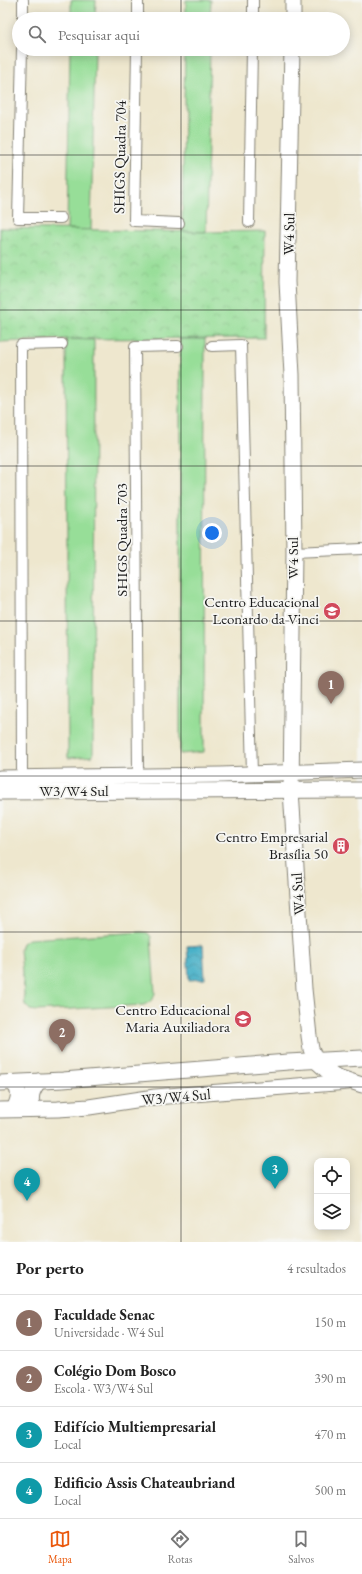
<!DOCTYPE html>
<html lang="pt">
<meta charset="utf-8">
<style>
body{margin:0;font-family:"EB Garamond",serif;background:#f2f2f2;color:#222}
.controls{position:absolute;right:12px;bottom:12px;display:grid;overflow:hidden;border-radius:8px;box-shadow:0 2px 10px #0003}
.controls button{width:36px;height:36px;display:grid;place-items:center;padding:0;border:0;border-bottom:1px solid #e0e0e0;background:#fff;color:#222;font:20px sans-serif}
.you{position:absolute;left:212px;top:533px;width:14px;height:14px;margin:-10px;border:3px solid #fff;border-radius:50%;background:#1a73e8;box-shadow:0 0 0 6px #1a73e833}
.badge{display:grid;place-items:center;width:26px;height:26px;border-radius:50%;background:#ea580c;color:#fff;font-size:13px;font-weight:700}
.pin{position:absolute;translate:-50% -33px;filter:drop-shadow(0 1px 2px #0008)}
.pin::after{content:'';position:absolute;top:21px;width:14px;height:12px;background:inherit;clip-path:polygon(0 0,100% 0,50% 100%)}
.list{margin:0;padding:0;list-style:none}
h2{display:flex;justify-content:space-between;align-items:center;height:52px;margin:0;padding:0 16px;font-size:17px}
h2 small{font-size:13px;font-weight:400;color:#767676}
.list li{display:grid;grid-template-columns:26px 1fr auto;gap:12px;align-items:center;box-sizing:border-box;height:56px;padding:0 16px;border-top:1px solid #e0e0e0}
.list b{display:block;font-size:15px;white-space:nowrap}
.list p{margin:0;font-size:13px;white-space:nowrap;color:#767676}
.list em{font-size:13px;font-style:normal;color:#767676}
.icon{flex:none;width:22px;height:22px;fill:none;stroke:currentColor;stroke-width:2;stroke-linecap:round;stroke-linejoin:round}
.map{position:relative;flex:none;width:362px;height:1242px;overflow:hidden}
.search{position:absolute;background:#fff;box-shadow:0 2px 10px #0003;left:12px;right:12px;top:12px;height:44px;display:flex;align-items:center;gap:10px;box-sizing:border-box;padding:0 14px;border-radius:22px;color:#767676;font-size:15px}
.sheet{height:276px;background:#fff}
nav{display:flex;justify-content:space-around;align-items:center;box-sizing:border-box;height:56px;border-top:1px solid #e0e0e0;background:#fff;font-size:11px;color:#767676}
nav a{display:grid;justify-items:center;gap:2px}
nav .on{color:#ea580c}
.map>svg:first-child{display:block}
.grass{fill:#97de98;stroke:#5a7d5a}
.park{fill:url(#park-crowns);stroke:#5a7d5a}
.water{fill:url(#water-waves);stroke:#336672}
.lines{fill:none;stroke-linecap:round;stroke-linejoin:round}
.street-casing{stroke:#858275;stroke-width:12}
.secondary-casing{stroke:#858275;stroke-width:17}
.street{stroke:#fff;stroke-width:10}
.secondary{stroke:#fff;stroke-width:15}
.grid{fill:none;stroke:#1c1c1c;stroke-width:1;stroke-opacity:0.55}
.labels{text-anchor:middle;stroke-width:3.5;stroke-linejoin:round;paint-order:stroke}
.street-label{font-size:15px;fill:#1c1c1c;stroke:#f6f6f2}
.poi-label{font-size:15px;fill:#1c1c1c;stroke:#f6f6f2;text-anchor:end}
</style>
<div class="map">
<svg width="362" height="1242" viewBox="0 0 362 1242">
<defs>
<pattern id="park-crowns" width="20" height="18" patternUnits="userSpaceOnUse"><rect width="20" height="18" fill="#97de98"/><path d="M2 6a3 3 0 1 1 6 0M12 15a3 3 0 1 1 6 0" fill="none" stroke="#82be82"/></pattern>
<pattern id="water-waves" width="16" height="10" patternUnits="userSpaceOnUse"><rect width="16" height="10" fill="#4ab1c8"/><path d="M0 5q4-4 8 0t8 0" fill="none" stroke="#3d8fa2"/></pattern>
</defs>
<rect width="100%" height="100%" fill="#f6f6f2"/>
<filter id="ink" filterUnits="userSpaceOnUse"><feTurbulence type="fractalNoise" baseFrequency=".025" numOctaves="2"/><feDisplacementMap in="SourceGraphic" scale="8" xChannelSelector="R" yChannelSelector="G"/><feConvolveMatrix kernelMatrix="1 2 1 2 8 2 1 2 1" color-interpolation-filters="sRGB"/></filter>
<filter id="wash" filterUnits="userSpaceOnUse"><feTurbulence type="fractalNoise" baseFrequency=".012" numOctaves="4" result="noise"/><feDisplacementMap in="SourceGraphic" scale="16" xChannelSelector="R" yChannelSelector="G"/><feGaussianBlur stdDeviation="0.9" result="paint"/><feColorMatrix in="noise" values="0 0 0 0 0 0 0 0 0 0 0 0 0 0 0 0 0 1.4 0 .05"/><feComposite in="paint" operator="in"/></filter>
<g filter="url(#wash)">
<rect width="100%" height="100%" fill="#eee7ce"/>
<g class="grass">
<polygon points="71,0 96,0 95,19 71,19"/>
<polygon points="186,0 211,0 210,19 186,19"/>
<polygon points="70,49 95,49 91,230 67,229"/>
<polygon points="185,49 210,49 206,232 182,231"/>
<polygon points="66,339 94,340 93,756 68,758"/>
<polygon points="180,339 205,339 204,752 180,754"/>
<path d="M142,932L148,933L151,937L155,993C153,1000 150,1002 144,1005L36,1011L30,1010L25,1005L20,949L22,943L29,939Z"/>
</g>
<polygon class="park" points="0,228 206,232 265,231 264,338 66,339 0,342"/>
<polygon class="water" points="203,945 205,979 189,980 187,946"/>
</g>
<g filter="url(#ink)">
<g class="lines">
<defs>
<g id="street">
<polyline points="23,19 23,0"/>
<polyline points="138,19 138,0"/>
<polyline points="253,19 253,0"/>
<polyline points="22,49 18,218 61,218"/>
<polyline points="137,49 134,221 179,223"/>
<polyline points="249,222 252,49"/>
<polyline points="212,346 241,345 252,774"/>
<polyline points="294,552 362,549"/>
<polyline points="138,776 135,347 178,346"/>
<polyline points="22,778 21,345 62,344"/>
</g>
<g id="secondary">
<polyline points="293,19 293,0"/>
<polyline points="292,49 287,282 292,375 294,552 291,791 304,989 309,1036 311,1049 316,1061 325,1069 335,1076 362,1085"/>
<polyline points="0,778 221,775 362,770"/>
<polyline points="0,792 362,790"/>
<polyline points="0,1083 63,1080 288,1062 362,1058"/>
<path d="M13,1083C21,1091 19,1099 14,1109"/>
<path d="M33,1108C29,1098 32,1090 39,1081"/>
<polyline points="0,1110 58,1109 89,1107 155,1097 348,1082"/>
</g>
</defs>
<use href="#street" class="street-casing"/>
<use href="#secondary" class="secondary-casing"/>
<use href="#street" class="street"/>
<use href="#secondary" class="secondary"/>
</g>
</g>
<path class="grid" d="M181,0V19M181,49V1242M0,155H362M0,310H362M0,466H362M0,621H362M0,776H362M0,932H362M0,1087H362"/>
<defs>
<symbol id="school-disc" viewBox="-11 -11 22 22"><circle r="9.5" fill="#d1495b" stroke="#f6f6f2"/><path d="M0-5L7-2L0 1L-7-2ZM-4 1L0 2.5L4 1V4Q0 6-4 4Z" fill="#fff"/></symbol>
<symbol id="building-disc" viewBox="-11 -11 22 22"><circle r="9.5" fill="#d1495b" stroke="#f6f6f2"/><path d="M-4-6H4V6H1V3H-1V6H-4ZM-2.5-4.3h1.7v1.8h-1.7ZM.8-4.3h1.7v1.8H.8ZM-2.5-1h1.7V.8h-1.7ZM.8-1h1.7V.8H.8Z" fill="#fff"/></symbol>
</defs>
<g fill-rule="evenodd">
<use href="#school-disc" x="322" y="601" width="20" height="20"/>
<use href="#building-disc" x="331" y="836" width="20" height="20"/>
<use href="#school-disc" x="233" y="1009" width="20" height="20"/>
</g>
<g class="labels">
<g class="street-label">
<text transform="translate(120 157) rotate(-89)" y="5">SHIGS Quadra 704</text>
<text transform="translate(289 234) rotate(-89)" y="5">W4 Sul</text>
<text transform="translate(122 540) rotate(-90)" y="5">SHIGS Quadra 703</text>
<text transform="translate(293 558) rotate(-90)" y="5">W4 Sul</text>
<text x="74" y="796">W3/W4 Sul</text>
<text transform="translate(298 894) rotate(-94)" y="5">W4 Sul</text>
<text transform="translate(176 1097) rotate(-5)" y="5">W3/W4 Sul</text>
</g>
<g class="poi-label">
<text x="319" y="607">Centro Educacional<tspan x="319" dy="17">Leonardo da Vinci</tspan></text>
<text x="328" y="842">Centro Empresarial<tspan x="328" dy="17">Brasília 50</tspan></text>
<text x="230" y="1015">Centro Educacional<tspan x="230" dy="17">Maria Auxiliadora</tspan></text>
</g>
</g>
</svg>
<div class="controls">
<button><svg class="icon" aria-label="locate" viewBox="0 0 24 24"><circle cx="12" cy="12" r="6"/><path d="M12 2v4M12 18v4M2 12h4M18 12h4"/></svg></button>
<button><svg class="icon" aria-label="layers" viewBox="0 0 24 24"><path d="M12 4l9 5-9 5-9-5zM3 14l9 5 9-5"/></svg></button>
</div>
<div class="you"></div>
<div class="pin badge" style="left:331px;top:704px;background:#8d6e63">1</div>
<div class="pin badge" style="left:62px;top:1052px;background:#8d6e63">2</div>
<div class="pin badge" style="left:275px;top:1189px;background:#0f9aa8">3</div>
<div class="pin badge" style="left:27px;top:1201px;background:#0f9aa8">4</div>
<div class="search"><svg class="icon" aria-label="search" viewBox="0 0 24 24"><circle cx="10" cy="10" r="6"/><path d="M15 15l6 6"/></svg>Pesquisar aqui</div>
</div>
<section class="sheet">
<h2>Por perto<small>4 resultados</small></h2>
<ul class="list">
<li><span class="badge" style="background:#8d6e63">1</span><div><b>Faculdade Senac</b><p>Universidade · W4 Sul</p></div><em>150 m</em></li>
<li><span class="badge" style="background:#8d6e63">2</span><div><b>Colégio Dom Bosco</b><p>Escola · W3/W4 Sul</p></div><em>390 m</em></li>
<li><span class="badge" style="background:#0f9aa8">3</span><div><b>Edifício Multiempresarial</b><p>Local</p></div><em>470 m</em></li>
<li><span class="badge" style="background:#0f9aa8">4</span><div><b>Edificio Assis Chateaubriand</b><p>Local</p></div><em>500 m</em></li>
</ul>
</section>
<nav>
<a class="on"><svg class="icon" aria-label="map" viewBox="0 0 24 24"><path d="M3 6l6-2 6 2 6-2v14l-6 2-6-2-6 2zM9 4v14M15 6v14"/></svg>Mapa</a>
<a><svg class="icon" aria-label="directions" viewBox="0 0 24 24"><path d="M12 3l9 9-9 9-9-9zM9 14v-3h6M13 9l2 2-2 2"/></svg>Rotas</a>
<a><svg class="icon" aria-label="saved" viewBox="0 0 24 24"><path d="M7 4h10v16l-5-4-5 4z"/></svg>Salvos</a>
</nav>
